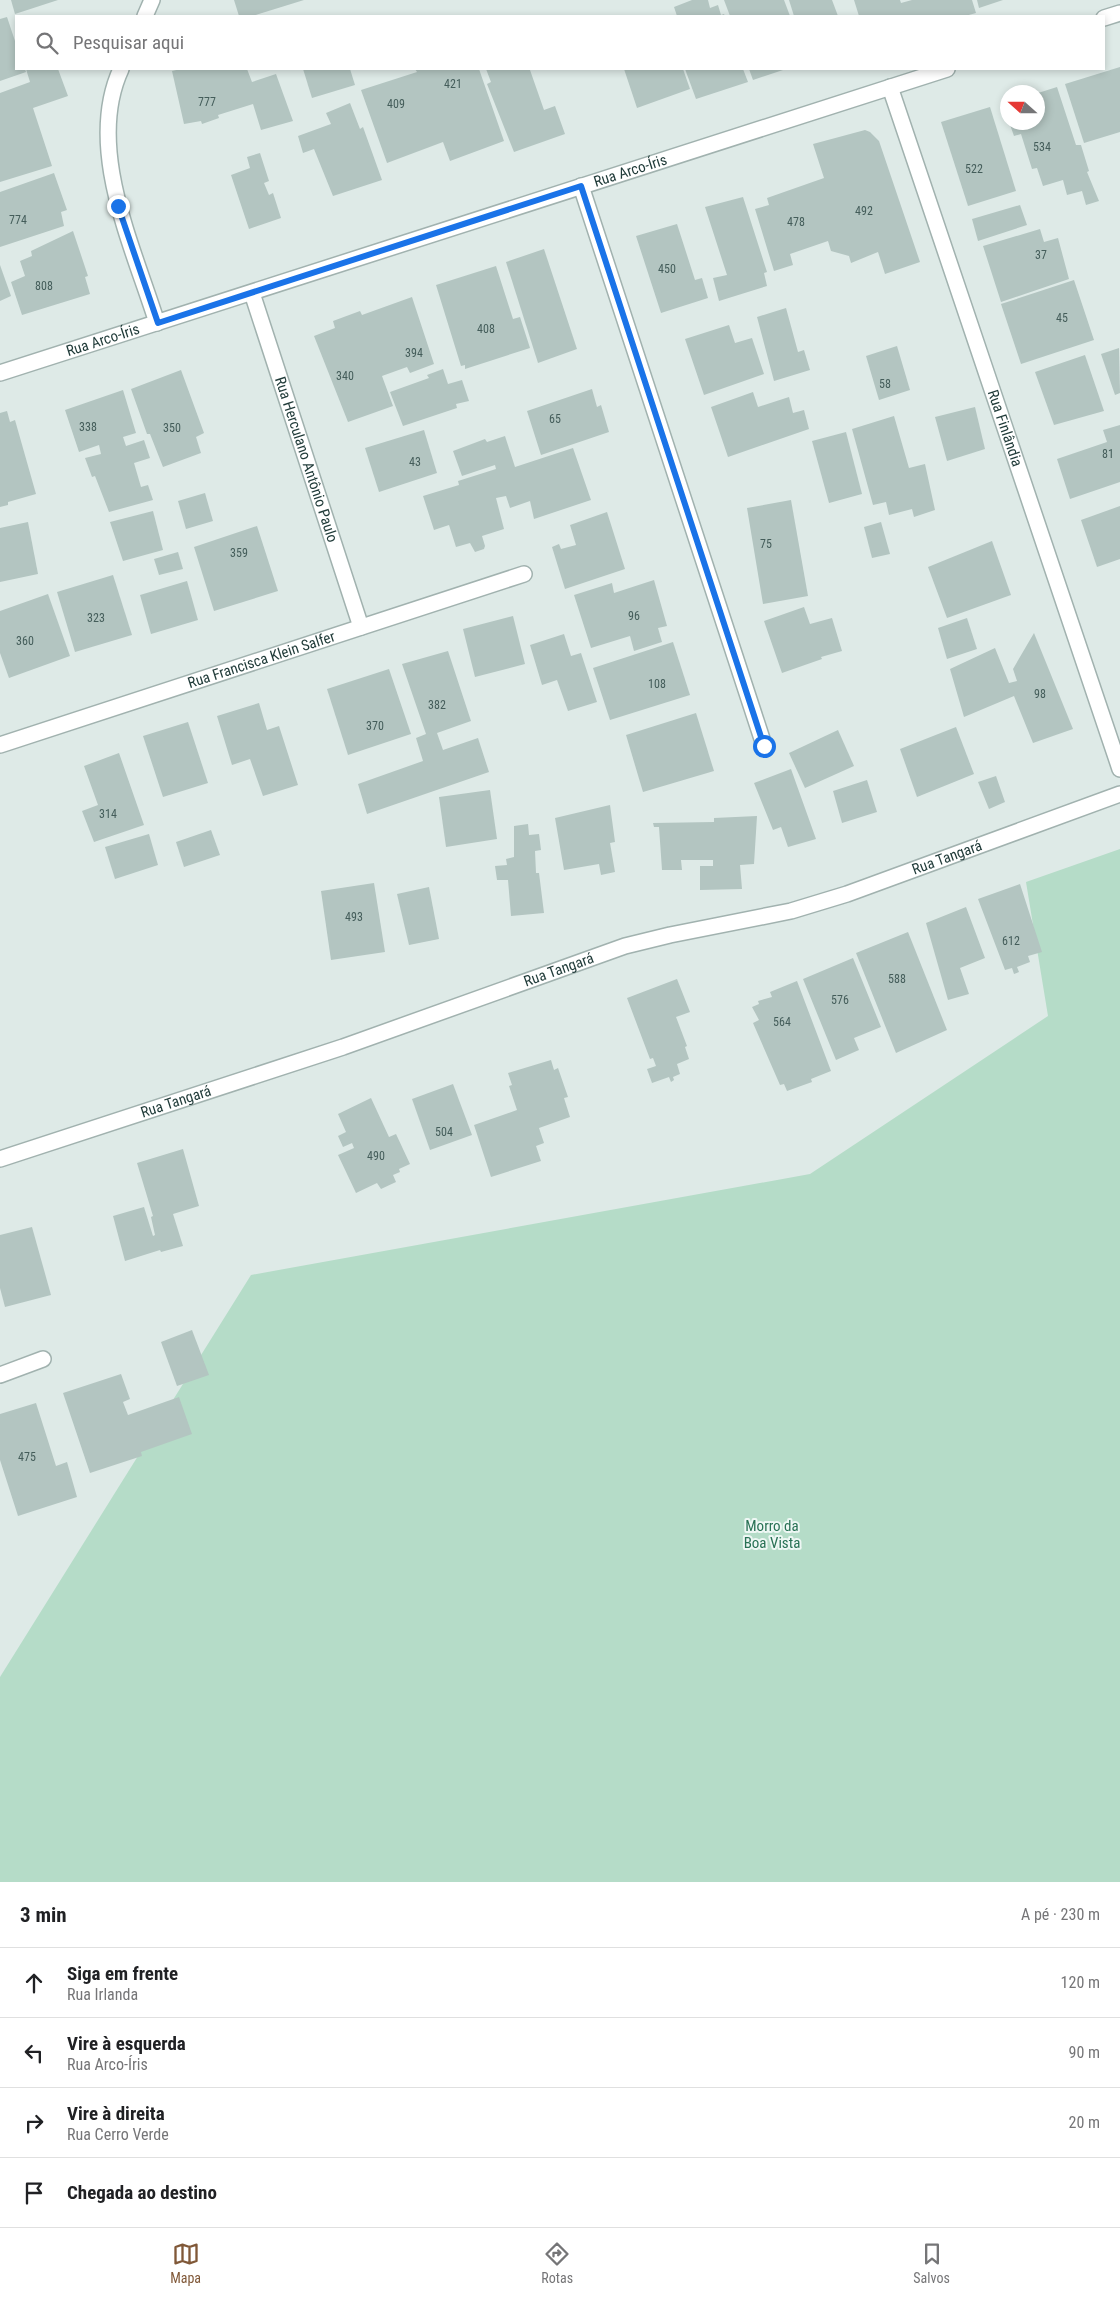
<!DOCTYPE html>
<html lang="pt">
<meta charset="utf-8">
<style>
body{margin:0;font-family:"Roboto Condensed",sans-serif;background:#f2f2f2;color:#202124}
.compass{position:absolute;left:1000px;top:85px;width:45px;height:45px;border-radius:50%;background:#fff;box-shadow:0 2px 8px #0003;rotate:291deg}
.stop{position:absolute;width:15px;height:15px;margin:-11px;border:4px solid #1a73e8;border-radius:50%;background:#fff}
.stop.end{background:#1a73e8;border-color:#fff;box-shadow:0 1px 5px #0008}
.list{margin:0;padding:0;list-style:none}
h2{display:flex;justify-content:space-between;align-items:center;height:65px;margin:0;padding:0 20px;font-size:21px}
h2 small{font-size:16px;font-weight:400;color:#757577}
.list li{display:grid;grid-template-columns:32px 1fr auto;gap:15px;align-items:center;box-sizing:border-box;height:70px;padding:0 20px;border-top:1px solid #e0e0e0}
.list b{display:block;font-size:19px;white-space:nowrap}
.list p{margin:0;font-size:16px;white-space:nowrap;color:#757577}
.list em{font-size:16px;font-style:normal;color:#757577}
.icon{flex:none;width:28px;height:28px;fill:none;stroke:currentColor;stroke-width:2;stroke-linecap:round;stroke-linejoin:round}
.map{position:relative;flex:none;width:1120px;height:1882px;overflow:hidden}
.search{position:absolute;background:#fff;box-shadow:0 2px 8px #0003;left:15px;right:15px;top:15px;height:55px;display:flex;align-items:center;gap:12px;box-sizing:border-box;padding:0 18px;border-radius:0px;color:#757577;font-size:19px}
.sheet{height:345px;background:#fff}
nav{display:flex;justify-content:space-around;align-items:center;box-sizing:border-box;height:70px;border-top:1px solid #e0e0e0;background:#fff;font-size:14px;color:#757577}
nav a{display:grid;justify-items:center;gap:2px}
nav .on{color:#805838}
.map>svg:first-child{display:block}
.green{fill:#b5dcc8}
.building{fill:#b3c5c1}
.lines{fill:none;stroke-linecap:round;stroke-linejoin:round}
.street-casing{stroke:#a1b2af;stroke-width:18}
.street{stroke:#fff;stroke-width:15}
.route{stroke:#1a73e8;stroke-width:6}
.labels{text-anchor:middle;stroke-width:4;stroke-linejoin:round;paint-order:stroke}
.number-label{font-size:12px;fill:#445d5a}
.street-label{font-size:15px;fill:#1f3a38;stroke:#eef7f4}
.park-label{font-size:15px;fill:#287154;stroke:#eef7f4}
</style>
<div class="map">
<svg width="1120" height="1882" viewBox="0 0 1120 1882">
<rect width="100%" height="100%" fill="#deeae7"/>
<polygon class="green" points="1120,849 1120,1882 0,1882 0,1677 251,1275 810,1174 1048,1016 1026,882"/>
<g class="building">
<polygon points="11,0 58,0 15,14"/>
<polygon points="234,0 304,0 252,16 239,16"/>
<polygon points="692,0 708,0 710,8 718,5 721,15 724,14 725,16 677,16 674,7"/>
<polygon points="724,0 784,0 790,16 730,16"/>
<polygon points="789,0 832,0 838,16 794,16"/>
<polygon points="854,0 900,0 901,3 912,0 972,0 976,13 965,16 859,16"/>
<polygon points="977,0 1003,0 979,8"/>
<polygon points="7,17 16,44 16,69 25,69 26,72 0,81 0,19"/>
<polygon points="1120,67 1120,132 1084,143 1065,84"/>
<polygon points="26,69 58,69 68,96 33,108 52,166 0,182 0,93 30,82"/>
<polygon points="181,69 247,69 252,82 276,74 293,121 261,130 253,104 218,115 219,118 202,124 201,121 184,124 172,71"/>
<polygon points="303,69 350,69 355,85 312,98"/>
<polygon points="415,69 479,69 504,141 450,161 443,142 387,163 361,90 417,72"/>
<polygon points="486,69 530,70 544,110 555,106 565,134 514,152 487,84 491,82"/>
<polygon points="624,69 683,69 690,89 637,108"/>
<polygon points="685,69 743,69 748,82 696,99"/>
<polygon points="749,69 786,69 753,80"/>
<polygon points="1057,87 1076,145 1081,145 1089,171 1087,172 1099,201 1086,205 1082,191 1067,195 1063,180 1043,186 1037,168 1032,169 1021,134 1014,136 1009,122 1038,122 1038,93"/>
<polygon points="350,103 360,129 363,127 382,180 333,196 314,149 303,153 298,136 331,124 326,113"/>
<polygon points="990,107 1016,191 968,206 941,122"/>
<polygon points="865,130 870,132 879,141 920,262 885,274 878,252 851,263 849,256 831,251 828,241 790,254 793,265 774,271 755,209 769,205 767,198 824,178 813,144"/>
<polygon points="260,153 269,181 264,183 269,195 273,193 281,218 249,229 231,175 250,168 247,157"/>
<polygon points="54,173 67,210 61,212 64,226 0,247 0,192"/>
<polygon points="743,197 767,272 764,273 767,286 719,301 713,278 727,275 705,207"/>
<polygon points="1020,205 1027,225 978,241 972,219"/>
<polygon points="677,224 695,280 702,278 708,298 661,313 636,236"/>
<polygon points="1040,229 1044,242 1058,238 1069,279 1001,302 983,246"/>
<polygon points="73,231 88,276 85,277 90,294 22,315 11,282 25,276 20,261 32,256 31,251"/>
<polygon points="544,249 577,349 538,363 506,262"/>
<polygon points="0,265 11,296 0,301"/>
<polygon points="496,266 513,319 520,317 530,348 465,369 465,365 461,366 436,285"/>
<polygon points="1074,280 1094,340 1021,364 1001,304"/>
<polygon points="412,297 434,364 410,373 407,367 382,376 393,406 348,422 314,336 335,328 333,321 360,311 362,315"/>
<polygon points="786,308 798,352 804,350 810,370 774,381 757,317"/>
<polygon points="729,325 735,343 752,338 764,374 704,395 685,339"/>
<polygon points="897,346 910,390 879,400 866,356"/>
<polygon points="1119,348 1120,393 1115,395 1101,354"/>
<polygon points="1085,355 1104,411 1054,425 1035,372"/>
<polygon points="443,369 448,384 462,380 469,401 456,404 457,408 403,426 390,392 429,378 427,375"/>
<polygon points="181,370 204,433 196,437 201,453 163,467 150,434 147,434 131,389"/>
<polygon points="592,389 597,407 601,405 609,432 541,455 527,411"/>
<polygon points="123,390 136,433 123,437 126,446 144,440 150,458 134,463 141,487 148,485 153,500 109,512 95,476 92,477 85,458 101,454 99,445 79,452 65,410"/>
<polygon points="753,392 758,407 789,397 793,413 804,410 809,429 728,457 711,407"/>
<polygon points="975,407 985,449 947,461 935,417"/>
<polygon points="7,411 10,422 15,420 36,494 8,502 8,505 0,507 0,413"/>
<polygon points="894,416 909,468 925,464 935,510 914,517 912,509 889,515 886,502 873,505 852,429"/>
<polygon points="1120,425 1120,482 1070,499 1057,459 1107,442 1103,430"/>
<polygon points="424,430 437,473 379,492 365,448"/>
<polygon points="846,432 862,494 829,503 812,441"/>
<polygon points="505,436 515,467 573,448 591,500 534,519 530,501 510,508 506,496 496,498 504,529 482,536 485,546 484,549 475,552 470,543 456,547 449,525 434,530 423,496 459,485 458,481 496,469 495,465 462,476 453,451 485,439 487,442"/>
<polygon points="205,493 213,521 186,529 178,501"/>
<polygon points="791,500 808,596 763,604 747,508"/>
<polygon points="1120,506 1120,559 1097,567 1081,520"/>
<polygon points="153,511 163,550 123,561 110,522"/>
<polygon points="607,512 625,569 565,589 552,547 559,544 561,549 576,545 570,525"/>
<polygon points="28,522 38,574 0,582 0,528"/>
<polygon points="881,522 890,554 872,558 864,527"/>
<polygon points="257,526 278,591 214,611 194,547"/>
<polygon points="992,541 1011,595 947,618 928,567"/>
<polygon points="178,552 183,569 159,575 154,559"/>
<polygon points="113,575 132,635 75,652 57,592"/>
<polygon points="654,580 667,626 658,628 662,642 634,651 630,636 591,648 574,595 612,583 614,593"/>
<polygon points="187,581 198,620 151,634 140,595"/>
<polygon points="48,594 70,656 9,678 0,653 0,611"/>
<polygon points="804,607 810,624 832,618 842,651 821,657 822,659 782,673 764,621"/>
<polygon points="513,616 525,664 475,677 463,629"/>
<polygon points="967,618 977,649 947,659 938,628"/>
<polygon points="1034,633 1073,729 1033,743 1014,696 964,717 950,669 995,648 1009,683 1017,681 1013,669"/>
<polygon points="564,634 571,656 581,653 597,702 568,711 557,680 542,685 530,645"/>
<polygon points="673,642 690,695 610,720 593,668"/>
<polygon points="448,651 471,721 437,733 443,750 478,738 489,772 367,814 358,784 423,761 416,738 426,734 402,664"/>
<polygon points="389,669 411,734 348,755 327,689"/>
<polygon points="259,703 267,730 279,726 298,785 263,796 250,759 232,765 217,716"/>
<polygon points="696,713 714,771 643,792 626,735"/>
<polygon points="188,722 208,783 163,797 143,736"/>
<polygon points="956,727 974,774 917,797 900,749"/>
<polygon points="838,730 854,766 805,788 789,753"/>
<polygon points="119,753 144,825 94,842 82,811 98,805 84,766"/>
<polygon points="791,769 816,839 788,847 781,827 773,830 754,783"/>
<polygon points="996,776 1005,802 989,809 978,782"/>
<polygon points="867,780 877,812 842,823 833,791"/>
<polygon points="490,790 497,839 446,847 439,797"/>
<polygon points="610,805 615,842 610,843 615,872 601,875 599,864 564,870 555,818"/>
<polygon points="757,816 754,864 740,865 742,889 700,890 700,866 713,866 713,860 681,860 682,870 662,870 659,827 654,827 653,823 714,822 714,818"/>
<polygon points="528,824 529,835 539,834 541,850 535,851 536,873 539,873 544,913 511,916 508,880 497,880 495,866 507,865 506,859 514,857 514,826"/>
<polygon points="211,830 220,855 184,867 176,842"/>
<polygon points="149,834 158,865 115,879 105,847"/>
<polygon points="374,883 385,952 331,960 321,891"/>
<polygon points="1020,884 1042,952 1028,956 1030,962 1017,967 1019,972 1014,974 1012,968 1005,970 978,899"/>
<polygon points="429,887 439,939 409,945 397,894"/>
<polygon points="966,907 985,958 960,968 969,994 948,1000 926,923"/>
<polygon points="908,932 947,1030 896,1053 856,953"/>
<polygon points="853,958 881,1027 854,1038 859,1050 836,1060 803,979"/>
<polygon points="677,979 690,1012 676,1017 687,1046 685,1047 689,1059 677,1064 680,1074 673,1077 674,1080 671,1082 669,1077 652,1083 647,1069 656,1066 653,1058 650,1059 627,998"/>
<polygon points="797,981 831,1071 811,1079 812,1082 787,1091 784,1084 780,1085 753,1023 759,1020 752,1007 759,1004 758,1001 772,997 770,992"/>
<polygon points="551,1060 554,1070 558,1068 568,1097 564,1098 570,1117 539,1128 544,1143 536,1146 541,1161 491,1177 474,1125 517,1110 509,1086 512,1085 508,1073"/>
<polygon points="453,1084 472,1135 430,1150 412,1099"/>
<polygon points="371,1098 389,1137 396,1134 410,1164 399,1169 400,1172 393,1175 396,1182 381,1189 377,1183 356,1193 338,1155 354,1148 352,1143 343,1147 338,1136 346,1132 338,1114"/>
<polygon points="183,1149 199,1206 173,1214 183,1246 161,1252 160,1250 125,1261 113,1216 144,1207 153,1236 155,1235 151,1217 153,1216 137,1163"/>
<polygon points="32,1227 51,1295 5,1307 0,1288 0,1235"/>
<polygon points="192,1330 209,1375 177,1386 161,1342"/>
<polygon points="121,1374 130,1399 123,1402 128,1415 179,1397 192,1434 141,1452 142,1456 90,1473 63,1393"/>
<polygon points="36,1403 56,1466 67,1462 77,1497 18,1516 0,1460 0,1414"/>
</g>
<g class="lines">
<defs>
<g id="street">
<polyline points="145,16 152,0"/>
<polyline points="1104,18 1120,13"/>
<path d="M121,69C85,147 133,246 157,323"/>
<path id="s1" d="M890,87L1120,769"/>
<polyline points="581,186 764,745"/>
<path id="s2" d="M252,293L361,627"/>
<path id="s3" d="M0,373L947,69"/>
<path id="s4" d="M0,745L524,574"/>
<path id="s5" d="M0,1159L343,1047L625,946L670,935L791,911L847,894L1120,794"/>
<polyline points="0,1375 43,1359"/>
</g>
</defs>
<use href="#street" class="street-casing"/>
<use href="#street" class="street"/>
</g>
<g class="lines">
<polyline class="route" points="118,206 158,323 581,186 764,746"/>
</g>
<g class="labels">
<g class="number-label">
<text x="453" y="88">421</text>
<text x="207" y="106">777</text>
<text x="396" y="108">409</text>
<text x="1042" y="151">534</text>
<text x="974" y="173">522</text>
<text x="864" y="215">492</text>
<text x="18" y="224">774</text>
<text x="796" y="226">478</text>
<text x="1041" y="259">37</text>
<text x="667" y="273">450</text>
<text x="44" y="290">808</text>
<text x="1062" y="322">45</text>
<text x="486" y="333">408</text>
<text x="414" y="357">394</text>
<text x="345" y="380">340</text>
<text x="885" y="388">58</text>
<text x="555" y="423">65</text>
<text x="88" y="431">338</text>
<text x="172" y="432">350</text>
<text x="1108" y="458">81</text>
<text x="415" y="466">43</text>
<text x="766" y="548">75</text>
<text x="239" y="557">359</text>
<text x="634" y="620">96</text>
<text x="96" y="622">323</text>
<text x="25" y="645">360</text>
<text x="657" y="688">108</text>
<text x="1040" y="698">98</text>
<text x="437" y="709">382</text>
<text x="375" y="730">370</text>
<text x="108" y="818">314</text>
<text x="354" y="921">493</text>
<text x="1011" y="945">612</text>
<text x="897" y="983">588</text>
<text x="840" y="1004">576</text>
<text x="782" y="1026">564</text>
<text x="444" y="1136">504</text>
<text x="376" y="1160">490</text>
<text x="27" y="1461">475</text>
</g>
<g class="street-label">
<text dy="5" stroke="none"><textPath href="#s3" startOffset="662">Rua Arco-Íris</textPath></text>
<text dy="5" stroke="none"><textPath href="#s3" startOffset="108">Rua Arco-Íris</textPath></text>
<text dy="5" stroke="none"><textPath href="#s1" startOffset="360">Rua Finlândia</textPath></text>
<text dy="5" stroke="none"><textPath href="#s2" startOffset="175">Rua Herculano Antônio Paulo</textPath></text>
<text dy="5" stroke="none"><textPath href="#s4" startOffset="275">Rua Francisca Klein Salfer</textPath></text>
<text dy="5" stroke="none"><textPath href="#s5" startOffset="995">Rua Tangará</textPath></text>
<text dy="5" stroke="none"><textPath href="#s5" startOffset="590">Rua Tangará</textPath></text>
<text dy="5" stroke="none"><textPath href="#s5" startOffset="185">Rua Tangará</textPath></text>
</g>
<g class="park-label">
<text x="772" y="1531">Morro da<tspan x="772" dy="17">Boa Vista</tspan></text>
</g>
</g>
</svg>
<svg class="compass" viewBox="-18 -18 36 36"><path d="M0-13l5 13h-10z" fill="#e53935"/><path d="M0 13l5-13h-10z" fill="#757577"/></svg>
<div class="stop" style="left:764px;top:746px"></div>
<div class="stop end" style="left:118px;top:206px"></div>
<div class="search"><svg class="icon" aria-label="search" viewBox="0 0 24 24"><circle cx="10" cy="10" r="6"/><path d="M15 15l6 6"/></svg>Pesquisar aqui</div>
</div>
<section class="sheet">
<h2>3 min<small>A pé · 230 m</small></h2>
<ul class="list">
<li><svg class="icon" aria-label="ahead" viewBox="0 0 24 24"><path d="M12 20V5M6 11l6-6 6 6"/></svg><div><b>Siga em frente</b><p>Rua Irlanda</p></div><em>120 m</em></li>
<li><svg class="icon" aria-label="left" viewBox="0 0 24 24"><path d="M17 20v-9H6M10 6l-5 5 5 5"/></svg><div><b>Vire à esquerda</b><p>Rua Arco-Íris</p></div><em>90 m</em></li>
<li><svg class="icon" aria-label="right" viewBox="0 0 24 24"><path d="M7 20v-9h11M14 6l5 5-5 5"/></svg><div><b>Vire à direita</b><p>Rua Cerro Verde</p></div><em>20 m</em></li>
<li><svg class="icon" aria-label="arrive" viewBox="0 0 24 24"><path d="M6 21V4h12l-3 4 3 4H6"/></svg><div><b>Chegada ao destino</b></div></li>
</ul>
</section>
<nav>
<a class="on"><svg class="icon" aria-label="map" viewBox="0 0 24 24"><path d="M3 6l6-2 6 2 6-2v14l-6 2-6-2-6 2zM9 4v14M15 6v14"/></svg>Mapa</a>
<a><svg class="icon" aria-label="directions" viewBox="0 0 24 24"><path d="M12 3l9 9-9 9-9-9zM9 14v-3h6M13 9l2 2-2 2"/></svg>Rotas</a>
<a><svg class="icon" aria-label="saved" viewBox="0 0 24 24"><path d="M7 4h10v16l-5-4-5 4z"/></svg>Salvos</a>
</nav>
